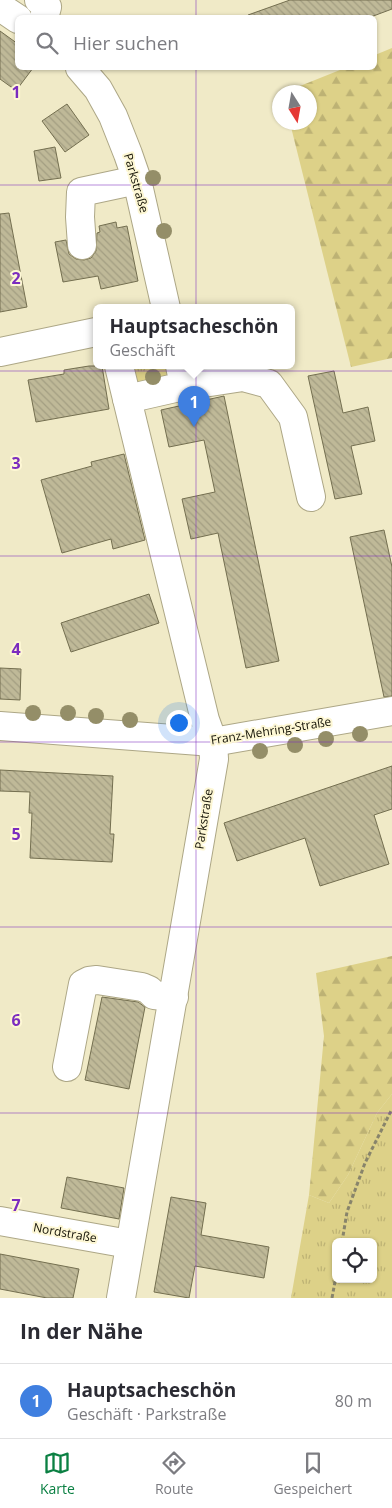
<!DOCTYPE html>
<html lang="de">
<meta charset="utf-8">
<style>
body{margin:0;font-family:"Open Sans",sans-serif;background:#f2f2f3;color:#2b2b33}
.controls{position:absolute;right:15px;bottom:15px;display:grid;overflow:hidden;border-radius:8px;box-shadow:0 1px 4px #0004}
.controls button{width:45px;height:45px;display:grid;place-items:center;padding:0;border:0;border-bottom:1px solid #e1e1e2;background:#fff;color:#2b2b33;font:25px sans-serif}
.compass{position:absolute;left:272px;top:85px;width:45px;height:45px;border-radius:50%;background:#fff;box-shadow:0 1px 4px #0004;rotate:169deg}
.you{position:absolute;left:178px;top:722px;width:18px;height:18px;margin:-12px;border:4px solid #fff;border-radius:50%;background:#1a73e8;box-shadow:0 0 0 8px #1a73e833}
.badge{display:grid;place-items:center;width:32px;height:32px;border-radius:50%;background:#0b8043;color:#fff;font-size:16px;font-weight:700}
.pin{position:absolute;translate:-50% -41px;filter:drop-shadow(0 1px 2px #0008)}
.pin::after{content:'';position:absolute;top:26px;width:18px;height:15px;background:inherit;clip-path:polygon(0 0,100% 0,50% 100%)}
.popup{position:absolute;left:93px;top:304px;width:202px;height:65px;box-sizing:border-box;display:grid;place-content:center;border-radius:8px;background:#fff;filter:drop-shadow(0 1px 4px #0005);font-size:16px;white-space:nowrap;color:#7c7c81}
.popup b{font-size:19px;color:#2b2b33}
.popup::after{content:'';position:absolute;left:50%;top:100%;margin-left:-10px;border:10px solid transparent;border-top-color:#fff}
.list{margin:0;padding:0;list-style:none}
h2{display:flex;justify-content:space-between;align-items:center;height:65px;margin:0;padding:0 20px;font-size:21px}
h2 small{font-size:16px;font-weight:400;color:#7c7c81}
.list li{display:grid;grid-template-columns:32px 1fr auto;gap:15px;align-items:center;box-sizing:border-box;height:75px;padding:0 20px;border-top:1px solid #e1e1e2}
.list b{display:block;font-size:19px;white-space:nowrap}
.list p{margin:0;font-size:16px;white-space:nowrap;color:#7c7c81}
.list em{font-size:16px;font-style:normal;color:#7c7c81}
.icon{flex:none;width:28px;height:28px;fill:none;stroke:currentColor;stroke-width:2;stroke-linecap:round;stroke-linejoin:round}
.map{position:relative;flex:none;width:392px;height:1298px;overflow:hidden}
.search{position:absolute;background:#fff;box-shadow:0 1px 4px #0004;left:15px;right:15px;top:15px;height:55px;display:flex;align-items:center;gap:12px;box-sizing:border-box;padding:0 18px;border-radius:8px;color:#7c7c81;font-size:19px}
.sheet{height:140px;background:#fff}
nav{display:flex;justify-content:space-around;align-items:center;box-sizing:border-box;height:70px;border-top:1px solid #e1e1e2;background:#fff;font-size:14px;color:#7c7c81}
nav a{display:grid;justify-items:center;gap:2px}
nav .on{color:#0b8043}
.map>svg:first-child{display:block}
.grass{fill:url(#grass-tufts);fill-rule:evenodd}
.forest{fill:url(#forest-firs)}
.building{fill:url(#building-back-hatch);stroke:#746f50}
.lines{fill:none;stroke-linecap:round;stroke-linejoin:round}
.minor-casing{stroke:#ada786;stroke-width:30}
.path{stroke:#88846b;stroke-width:3;stroke-dasharray:4 2.5;stroke-linecap:butt}
.minor{stroke:#fff;stroke-width:28}
.tree{fill:#948e68}
.grid{fill:none;stroke:#7b2cbf;stroke-width:1;stroke-opacity:0.55}
.labels{text-anchor:middle;stroke-width:4;stroke-linejoin:round;paint-order:stroke}
.street-label{font-size:12px;fill:#131105;stroke:#fdf7d4}
.grid-label{font-size:16px;text-anchor:middle;font-weight:bold;fill:#7b2cbf;stroke:#fdf7d4;stroke-width:4;stroke-linejoin:round;paint-order:stroke}
</style>
<div class="map">
<svg width="392" height="1298" viewBox="0 0 392 1298">
<defs>
<pattern id="grass-tufts" width="24" height="20" patternUnits="userSpaceOnUse" patternTransform="scale(1.25)"><rect width="24" height="20" fill="#ddd188"/><path d="M3 7l-1-3M5 7V3M7 7l1-3M15 17l-1-3M17 17v-4M19 17l1-3" fill="none" stroke="#bdb274"/></pattern>
<pattern id="forest-firs" width="22" height="20" patternUnits="userSpaceOnUse" patternTransform="scale(1.25)"><rect width="22" height="20" fill="#ddd188"/><path d="M5 1l3.5 6h-7zM16 11l3.5 6h-7z" fill="#bdb274"/></pattern>
<pattern id="building-back-hatch" width="6" height="6" patternUnits="userSpaceOnUse" patternTransform="scale(1.25)"><rect width="6" height="6" fill="#bfb998"/><path d="M-1 5l2 2M0 0l6 6M5-1l2 2" fill="none" stroke="#a39e82"/></pattern>
</defs>
<rect width="100%" height="100%" fill="#f0eac7"/>
<g class="grass">
<polygon points="127,366 173,366 169,378 140,387 130,379"/>
<path d="M392,1094V1298H291L309,1195L329,1203L348,1175L377,1113ZM336,1242H373V1279H336Z"/>
</g>
<g class="forest">
<polygon points="392,48 392,358 351,367 290,123 310,122 310,92 285,92 345,68 374,68 375,55"/>
<polygon points="392,956 392,1094 377,1113 348,1175 329,1203 309,1195 324,1036 316,973"/>
</g>
<g class="building">
<polygon points="290,0 392,0 392,9 368,18 248,18 248,15"/>
<polygon points="0,31 18,44 18,68 33,68 18,88 18,92 0,79"/>
<polygon points="67,104 89,135 65,152 42,121"/>
<polygon points="55,147 61,178 39,181 34,151"/>
<polygon points="9,213 27,307 0,312 0,214"/>
<polygon points="116,222 117,228 127,226 138,281 101,289 98,276 63,282 55,242 66,240 69,254 76,259 84,260 91,258 96,251 97,233 100,232 99,226"/>
<polygon points="89,366 102,366 109,409 36,422 28,380 64,374 64,370"/>
<polygon points="334,371 343,413 368,407 375,441 351,446 362,494 335,499 308,376"/>
<polygon points="224,396 279,661 246,668 218,533 191,539 182,499 215,492 204,440 169,447 161,410"/>
<polygon points="124,454 145,540 113,549 111,539 62,553 41,480 92,466 91,462"/>
<polygon points="384,530 392,567 392,696 384,697 350,537"/>
<polygon points="149,594 159,623 71,652 61,623"/>
<polygon points="0,668 21,669 20,700 0,699"/>
<polygon points="392,766 392,809 374,815 389,864 320,886 305,838 237,861 224,823"/>
<polygon points="0,770 113,776 110,834 114,834 112,862 30,858 32,813 29,813 30,792 0,791"/>
<polygon points="102,997 138,1002 145,1007 129,1089 85,1080"/>
<polygon points="67,1177 124,1188 119,1219 61,1208"/>
<polygon points="171,1197 206,1203 201,1235 269,1247 264,1278 195,1266 189,1298 154,1292"/>
<polygon points="0,1254 79,1269 73,1298 47,1298 0,1289"/>
</g>
<g class="lines">
<defs>
<g id="minor">
<polyline points="39,0 47,7 44,18"/>
<polyline points="0,7 18,19"/>
<polyline points="80,68 98,89 113,116 128,154 137,180 166,308"/>
<polyline points="82,245 80,217 81,192 137,180"/>
<polyline points="0,352 96,332"/>
<polyline points="119,366 205,720 213,742 214,759 121,1298"/>
<polyline points="184,386 243,377 269,384 293,417 311,497"/>
<polyline points="127,399 184,386 180,366"/>
<polyline points="0,726 213,742 392,711"/>
<polyline points="67,1067 83,984 89,981 97,980 142,987 149,990 154,995 174,997"/>
<polyline points="0,1221 129,1244"/>
</g>
</defs>
<use href="#minor" class="minor-casing"/>
<g class="path">
<polyline points="342,1242 347,1212 365,1163 392,1109"/>
<polyline points="332,1298 336,1276"/>
</g>
<use href="#minor" class="minor"/>
</g>
<g class="tree">
<circle cx="153" cy="178" r="8"/>
<circle cx="164" cy="231" r="8"/>
<circle cx="153" cy="377" r="8"/>
<circle cx="33" cy="713" r="8"/>
<circle cx="68" cy="713" r="8"/>
<circle cx="96" cy="716" r="8"/>
<circle cx="130" cy="720" r="8"/>
<circle cx="360" cy="734" r="8"/>
<circle cx="326" cy="739" r="8"/>
<circle cx="295" cy="745" r="8"/>
<circle cx="260" cy="751" r="8"/>
</g>
<path class="grid" d="M196,0V18M196,68V1298M0,185H392M0,371H392M0,556H392M0,742H392M0,927H392M0,1113H392"/>
<g class="labels">
<g class="street-label">
<text transform="translate(136 183) rotate(74)" y="4">Parkstraße</text>
<text transform="translate(271 731) rotate(-9)" y="4">Franz-Mehring-Straße</text>
<text transform="translate(204 819) rotate(-81)" y="4">Parkstraße</text>
<text transform="translate(65 1233) rotate(10)" y="4">Nordstraße</text>
</g>
</g>
<g class="grid-label">
<text x="16" y="98">1</text>
<text x="16" y="284">2</text>
<text x="16" y="469">3</text>
<text x="16" y="655">4</text>
<text x="16" y="840">5</text>
<text x="16" y="1026">6</text>
<text x="16" y="1211">7</text>
</g>
</svg>
<div class="controls">
<button><svg class="icon" aria-label="locate" viewBox="0 0 24 24"><circle cx="12" cy="12" r="6"/><path d="M12 2v4M12 18v4M2 12h4M18 12h4"/></svg></button>
</div>
<svg class="compass" viewBox="-18 -18 36 36"><path d="M0-13l5 13h-10z" fill="#e53935"/><path d="M0 13l5-13h-10z" fill="#7c7c81"/></svg>
<div class="you"></div>
<div class="pin badge" style="left:194px;top:427px;background:#3f7fe0">1</div>
<div class="popup"><b>Hauptsacheschön</b>Geschäft</div>
<div class="search"><svg class="icon" aria-label="search" viewBox="0 0 24 24"><circle cx="10" cy="10" r="6"/><path d="M15 15l6 6"/></svg>Hier suchen</div>
</div>
<section class="sheet">
<h2>In der Nähe<small></small></h2>
<ul class="list">
<li><span class="badge" style="background:#3f7fe0">1</span><div><b>Hauptsacheschön</b><p>Geschäft · Parkstraße</p></div><em>80 m</em></li>
</ul>
</section>
<nav>
<a class="on"><svg class="icon" aria-label="map" viewBox="0 0 24 24"><path d="M3 6l6-2 6 2 6-2v14l-6 2-6-2-6 2zM9 4v14M15 6v14"/></svg>Karte</a>
<a><svg class="icon" aria-label="directions" viewBox="0 0 24 24"><path d="M12 3l9 9-9 9-9-9zM9 14v-3h6M13 9l2 2-2 2"/></svg>Route</a>
<a><svg class="icon" aria-label="saved" viewBox="0 0 24 24"><path d="M7 4h10v16l-5-4-5 4z"/></svg>Gespeichert</a>
</nav>
